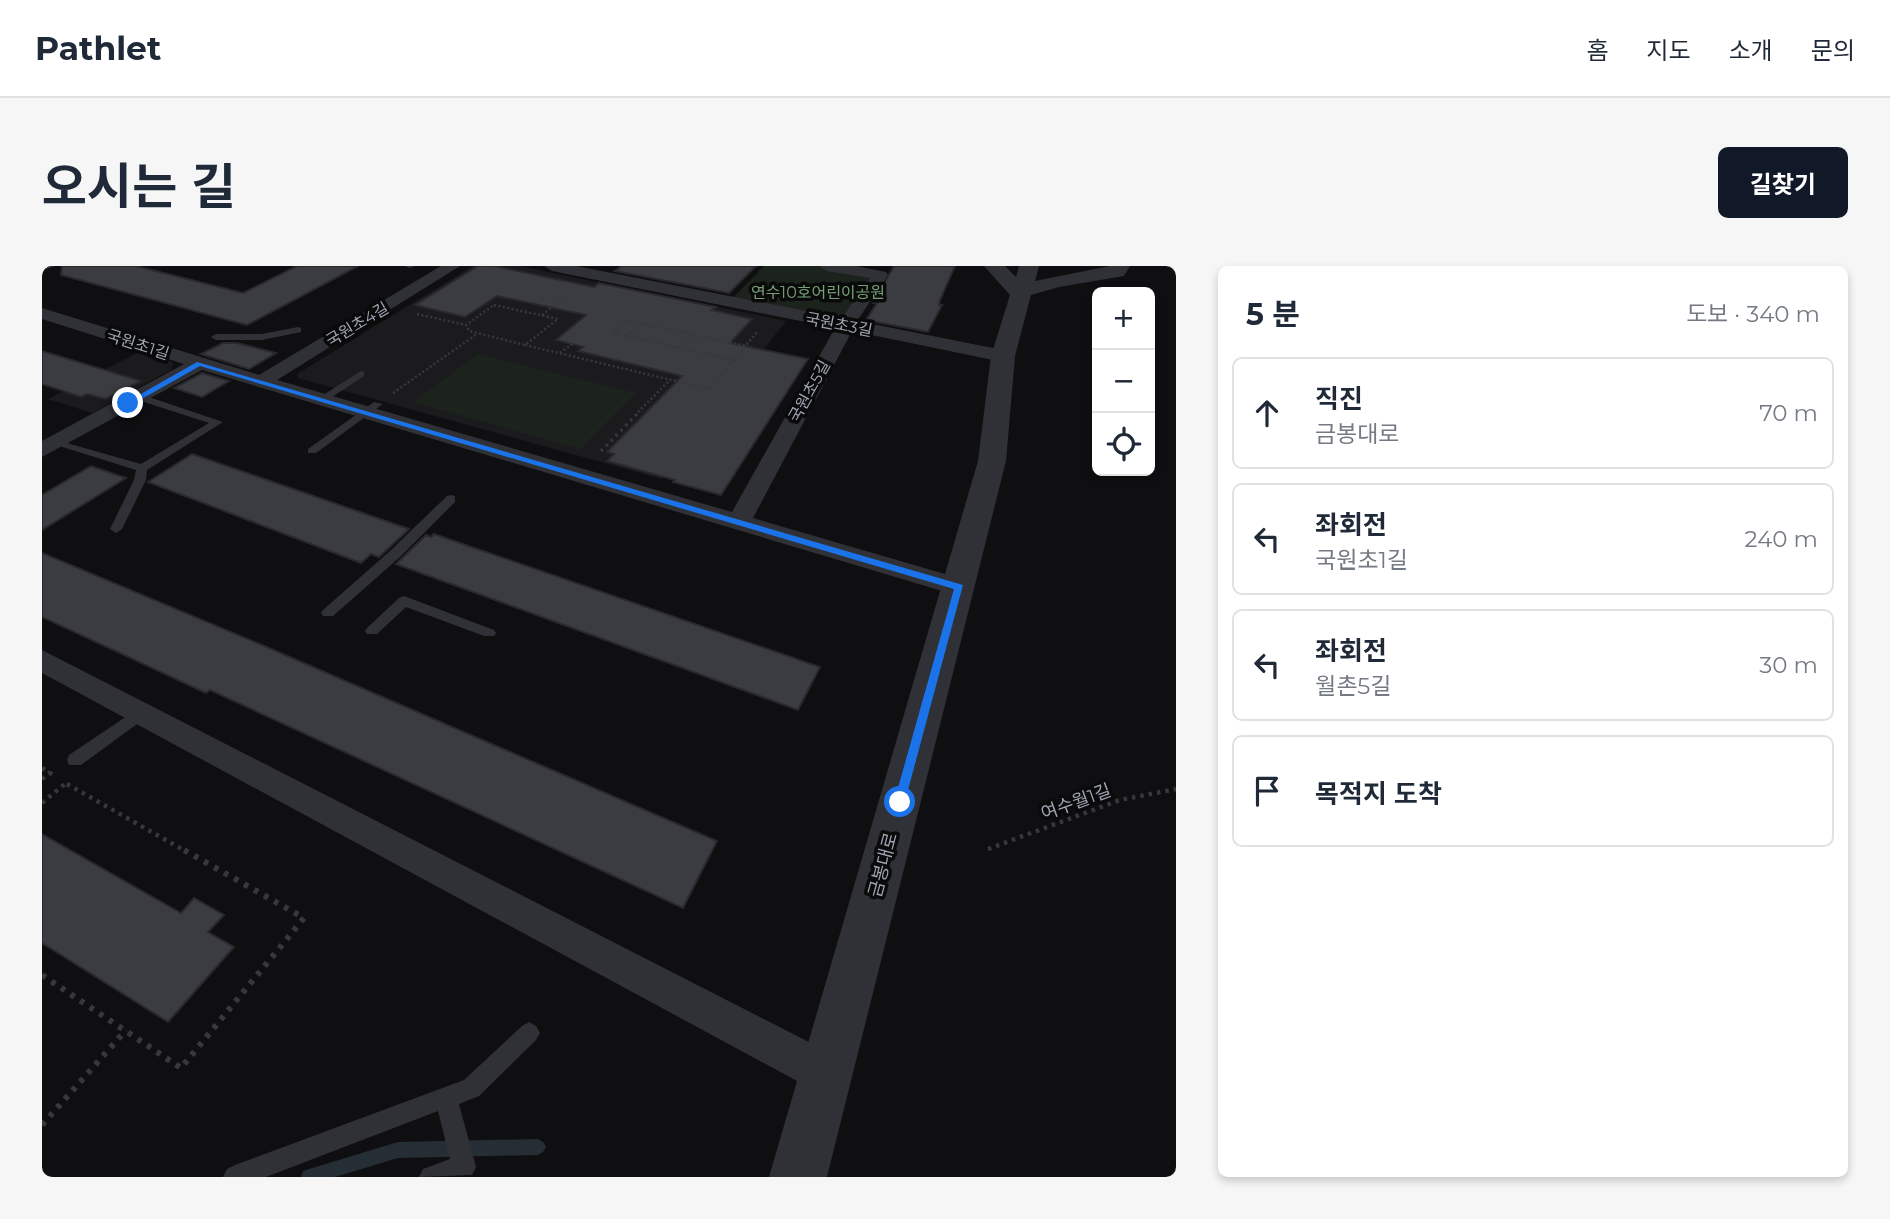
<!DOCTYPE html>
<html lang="ko">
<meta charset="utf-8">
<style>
body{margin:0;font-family:Montserrat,"Noto Sans KR",sans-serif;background:#f6f6f7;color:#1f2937}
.controls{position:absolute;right:21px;top:21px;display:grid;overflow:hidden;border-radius:10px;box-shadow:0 4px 10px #0003}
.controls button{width:63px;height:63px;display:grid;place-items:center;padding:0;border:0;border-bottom:2px solid #e0e1e3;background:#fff;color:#1f2937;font:35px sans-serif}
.stop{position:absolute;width:21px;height:21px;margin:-16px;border:5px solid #1a73e8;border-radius:50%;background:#fff}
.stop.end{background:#1a73e8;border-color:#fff;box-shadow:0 2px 7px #0008}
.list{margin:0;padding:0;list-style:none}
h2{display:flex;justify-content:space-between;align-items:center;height:91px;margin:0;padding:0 28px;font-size:30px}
h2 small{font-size:23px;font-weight:400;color:#747a83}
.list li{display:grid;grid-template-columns:46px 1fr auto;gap:21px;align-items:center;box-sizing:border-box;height:112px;margin:0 14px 14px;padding:0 14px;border:2px solid #e0e1e3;border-radius:10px}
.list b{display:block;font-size:26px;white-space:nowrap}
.list p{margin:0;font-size:23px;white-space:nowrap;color:#747a83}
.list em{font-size:23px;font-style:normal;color:#747a83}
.icon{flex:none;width:38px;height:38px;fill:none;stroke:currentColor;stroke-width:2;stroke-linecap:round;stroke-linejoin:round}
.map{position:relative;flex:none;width:1134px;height:911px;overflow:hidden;border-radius:10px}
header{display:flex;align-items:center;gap:42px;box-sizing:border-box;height:98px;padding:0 35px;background:#fff;border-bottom:2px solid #e0e1e3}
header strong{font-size:33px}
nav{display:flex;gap:38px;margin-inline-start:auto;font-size:24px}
.intro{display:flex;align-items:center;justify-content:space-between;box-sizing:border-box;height:168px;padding:0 42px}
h1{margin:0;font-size:49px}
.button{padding:18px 32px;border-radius:10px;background:#111827;color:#fff;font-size:24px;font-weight:700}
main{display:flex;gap:42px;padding:0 42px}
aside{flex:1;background:#fff;border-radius:10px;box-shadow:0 4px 10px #0003}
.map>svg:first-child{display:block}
.built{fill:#1b1b1e}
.green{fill:#1b231c}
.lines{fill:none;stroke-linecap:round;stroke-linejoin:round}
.stream{fill:#252e35;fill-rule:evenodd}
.building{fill:#3b3c41;stroke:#29292d;stroke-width:2}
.path-far3{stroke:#36383d;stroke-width:2.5;stroke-dasharray:2 2.5;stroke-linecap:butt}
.path-far2{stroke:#36383d;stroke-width:3.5;stroke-dasharray:2.5 4.5;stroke-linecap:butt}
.path-far1{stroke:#36383d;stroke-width:4.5;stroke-dasharray:3.5 5;stroke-linecap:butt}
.path{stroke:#36383d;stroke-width:6;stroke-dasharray:4.5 7;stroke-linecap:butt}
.service{fill:#303136;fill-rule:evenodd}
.minor{fill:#303136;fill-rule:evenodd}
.tertiary{fill:#303136;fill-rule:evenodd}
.route{fill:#1a73e8}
.labels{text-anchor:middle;stroke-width:7;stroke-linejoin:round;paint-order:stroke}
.far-park-label{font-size:16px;fill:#73a075;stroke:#0a0a0b}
.far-street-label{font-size:16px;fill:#9fa5b3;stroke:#0a0a0b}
.street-label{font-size:18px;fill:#9fa5b3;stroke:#0a0a0b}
</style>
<header>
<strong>Pathlet</strong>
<nav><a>홈</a><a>지도</a><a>소개</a><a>문의</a></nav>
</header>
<div class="intro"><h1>오시는 길</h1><a class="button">길찾기</a></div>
<main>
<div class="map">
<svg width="1134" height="911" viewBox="0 0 1134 911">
<rect width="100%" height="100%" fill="#0f0f11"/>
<g class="built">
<polygon points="431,0 477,0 744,55 620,213 256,112 255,108"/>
<polygon points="97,86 131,96 130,103 50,147 6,133"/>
</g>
<g class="green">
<polygon points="722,0 773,0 826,9 831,13 800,53 688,35"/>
<polygon points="436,88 594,127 538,183 371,136"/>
</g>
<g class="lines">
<polygon class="stream" points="496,873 501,876 504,881 501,886 496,889 356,892 293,911 259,911 261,905 267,903 356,876"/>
</g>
<g class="building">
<polygon points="20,0 94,0 201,27 255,0 316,0 205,59 19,9"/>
<polygon points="436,0 452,0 552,21 557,17 674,41 670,44 710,53 688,77 766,93 679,229 631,216 633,214 565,195 572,188 565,186 640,110 536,85 541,81 514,74 544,49 455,30 423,51 373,39"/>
<polygon points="580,0 714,0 687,27 573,5"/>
<polygon points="852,0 913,0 898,34 897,39 900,39 886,66 824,54 835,37 831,37"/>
<polygon points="181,77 195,77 234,87 207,103 159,88"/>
<polygon points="0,85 99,115 64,133 45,128 39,131 0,118"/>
<polygon points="160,107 187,115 160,131 132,122"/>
<polygon points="150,188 367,263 337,291 329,288 319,297 106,216"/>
<polygon points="49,200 84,212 0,264 0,229"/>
<polygon points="392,268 778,401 756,444 354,298 384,269 389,271"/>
<polygon points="0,287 220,379 675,575 641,642 168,424 164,427 0,351"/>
<polygon points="0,568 139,647 152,632 182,649 166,666 192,681 126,756 0,677"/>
</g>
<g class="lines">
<g class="path-far3">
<polygon points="452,39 516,53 483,79 427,65 424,59"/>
<polyline points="375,48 424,59"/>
<polyline points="500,49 529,27"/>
<polyline points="582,54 704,80"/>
<polyline points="599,57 584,70 693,94"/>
<polyline points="584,70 571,67 586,55"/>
<polyline points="483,79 667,123 716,65"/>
<polyline points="637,82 650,69"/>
<polyline points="518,87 530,78"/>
<polyline points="351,127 435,68"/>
<polyline points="596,146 628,114"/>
</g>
<polyline class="path-far2" points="559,185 598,145"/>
<g class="path-far1">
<polyline points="0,502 11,509"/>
<polyline points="0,513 8,506"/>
<polyline points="25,518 145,586"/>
<polyline points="0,537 24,517"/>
<polyline points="946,583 1078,534 1134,523"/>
</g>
<g class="path">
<polyline points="0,709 139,802 262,652 142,584"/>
<polyline points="0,859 84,764"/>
</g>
<g class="service">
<polygon points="0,0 13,0 0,5"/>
<polygon points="363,0 372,0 368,2"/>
<polygon points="256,61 259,62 259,66 220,74 174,74 169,71 174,68 220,68"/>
<polygon points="319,105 322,106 322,110 284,135 275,133"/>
<polygon points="93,129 101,129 181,156 105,204 104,214 80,263 74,267 68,263 92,214 94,204 8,177 14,174 99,198 167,157 93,133"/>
<polygon points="332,136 341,138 274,187 266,187 266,183"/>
<polygon points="409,229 413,230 413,236 358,291 291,350 281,350 279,347 281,344 348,285 405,230"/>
<polygon points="362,330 452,364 454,367 452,370 442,370 364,341 335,368 325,368 323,365 325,362 357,332"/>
<polygon points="100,440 108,446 106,450 39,499 27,499 25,494 27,489"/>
<polygon points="487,756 494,760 498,767 494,774 437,830 417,838 434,901 430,909 377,911 381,903 408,893 396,845 224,911 181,911 185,903 193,899 422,814 480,760"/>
</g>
<g class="minor">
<polygon points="399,0 418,0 235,114 690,246 793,62 510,5 502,0 534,0 800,52 828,12 785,5 777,0 814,0 844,6 846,9 815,55 961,84 971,90 961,96 810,65 711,252 927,315 930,321 927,327 917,330 907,327 160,104 0,191 0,175 142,98 0,53 0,42 217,109"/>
<polygon points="0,384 798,792 805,807 798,822 783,829 768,822 0,407"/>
</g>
<polygon class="tertiary" points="942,0 963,0 974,11 977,0 997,0 993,15 1068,0 1088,0 1082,10 1017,21 989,29 973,90 964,195 785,911 727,911 936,195 949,90 968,29"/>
</g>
<polygon class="route" points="155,96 921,319 862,539 858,541 852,536 912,323 158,100 89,139 83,137"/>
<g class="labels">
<g class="far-park-label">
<text x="776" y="32">연수10호어린이공원</text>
</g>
<g class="far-street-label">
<text transform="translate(315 58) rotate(-31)" y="6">국원초4길</text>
<text transform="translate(797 58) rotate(11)" y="6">국원초3길</text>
<text transform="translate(96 78) rotate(18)" y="6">국원초1길</text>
<text transform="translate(767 125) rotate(-61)" y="6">국원초5길</text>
</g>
<g class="street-label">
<text transform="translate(1034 536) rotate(-20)" y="6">여수월1길</text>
<text transform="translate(841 599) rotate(-75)" y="6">금봉대로</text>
</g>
</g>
</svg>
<div class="controls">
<button>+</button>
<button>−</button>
<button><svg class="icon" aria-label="locate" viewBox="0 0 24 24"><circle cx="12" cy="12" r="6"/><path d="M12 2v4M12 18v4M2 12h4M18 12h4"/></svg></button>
</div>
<div class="stop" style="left:858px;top:536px"></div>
<div class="stop end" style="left:86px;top:137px"></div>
</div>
<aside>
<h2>5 분<small>도보 · 340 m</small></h2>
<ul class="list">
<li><svg class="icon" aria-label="ahead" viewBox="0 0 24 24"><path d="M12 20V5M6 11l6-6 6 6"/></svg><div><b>직진</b><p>금봉대로</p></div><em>70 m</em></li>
<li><svg class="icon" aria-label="left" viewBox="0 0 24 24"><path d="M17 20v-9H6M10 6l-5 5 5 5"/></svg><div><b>좌회전</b><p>국원초1길</p></div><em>240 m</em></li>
<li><svg class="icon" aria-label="left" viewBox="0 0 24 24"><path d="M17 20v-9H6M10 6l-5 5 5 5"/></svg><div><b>좌회전</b><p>월촌5길</p></div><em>30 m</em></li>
<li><svg class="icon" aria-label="arrive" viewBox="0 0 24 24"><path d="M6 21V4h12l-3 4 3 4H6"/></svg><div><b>목적지 도착</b></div></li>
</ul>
</aside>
</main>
